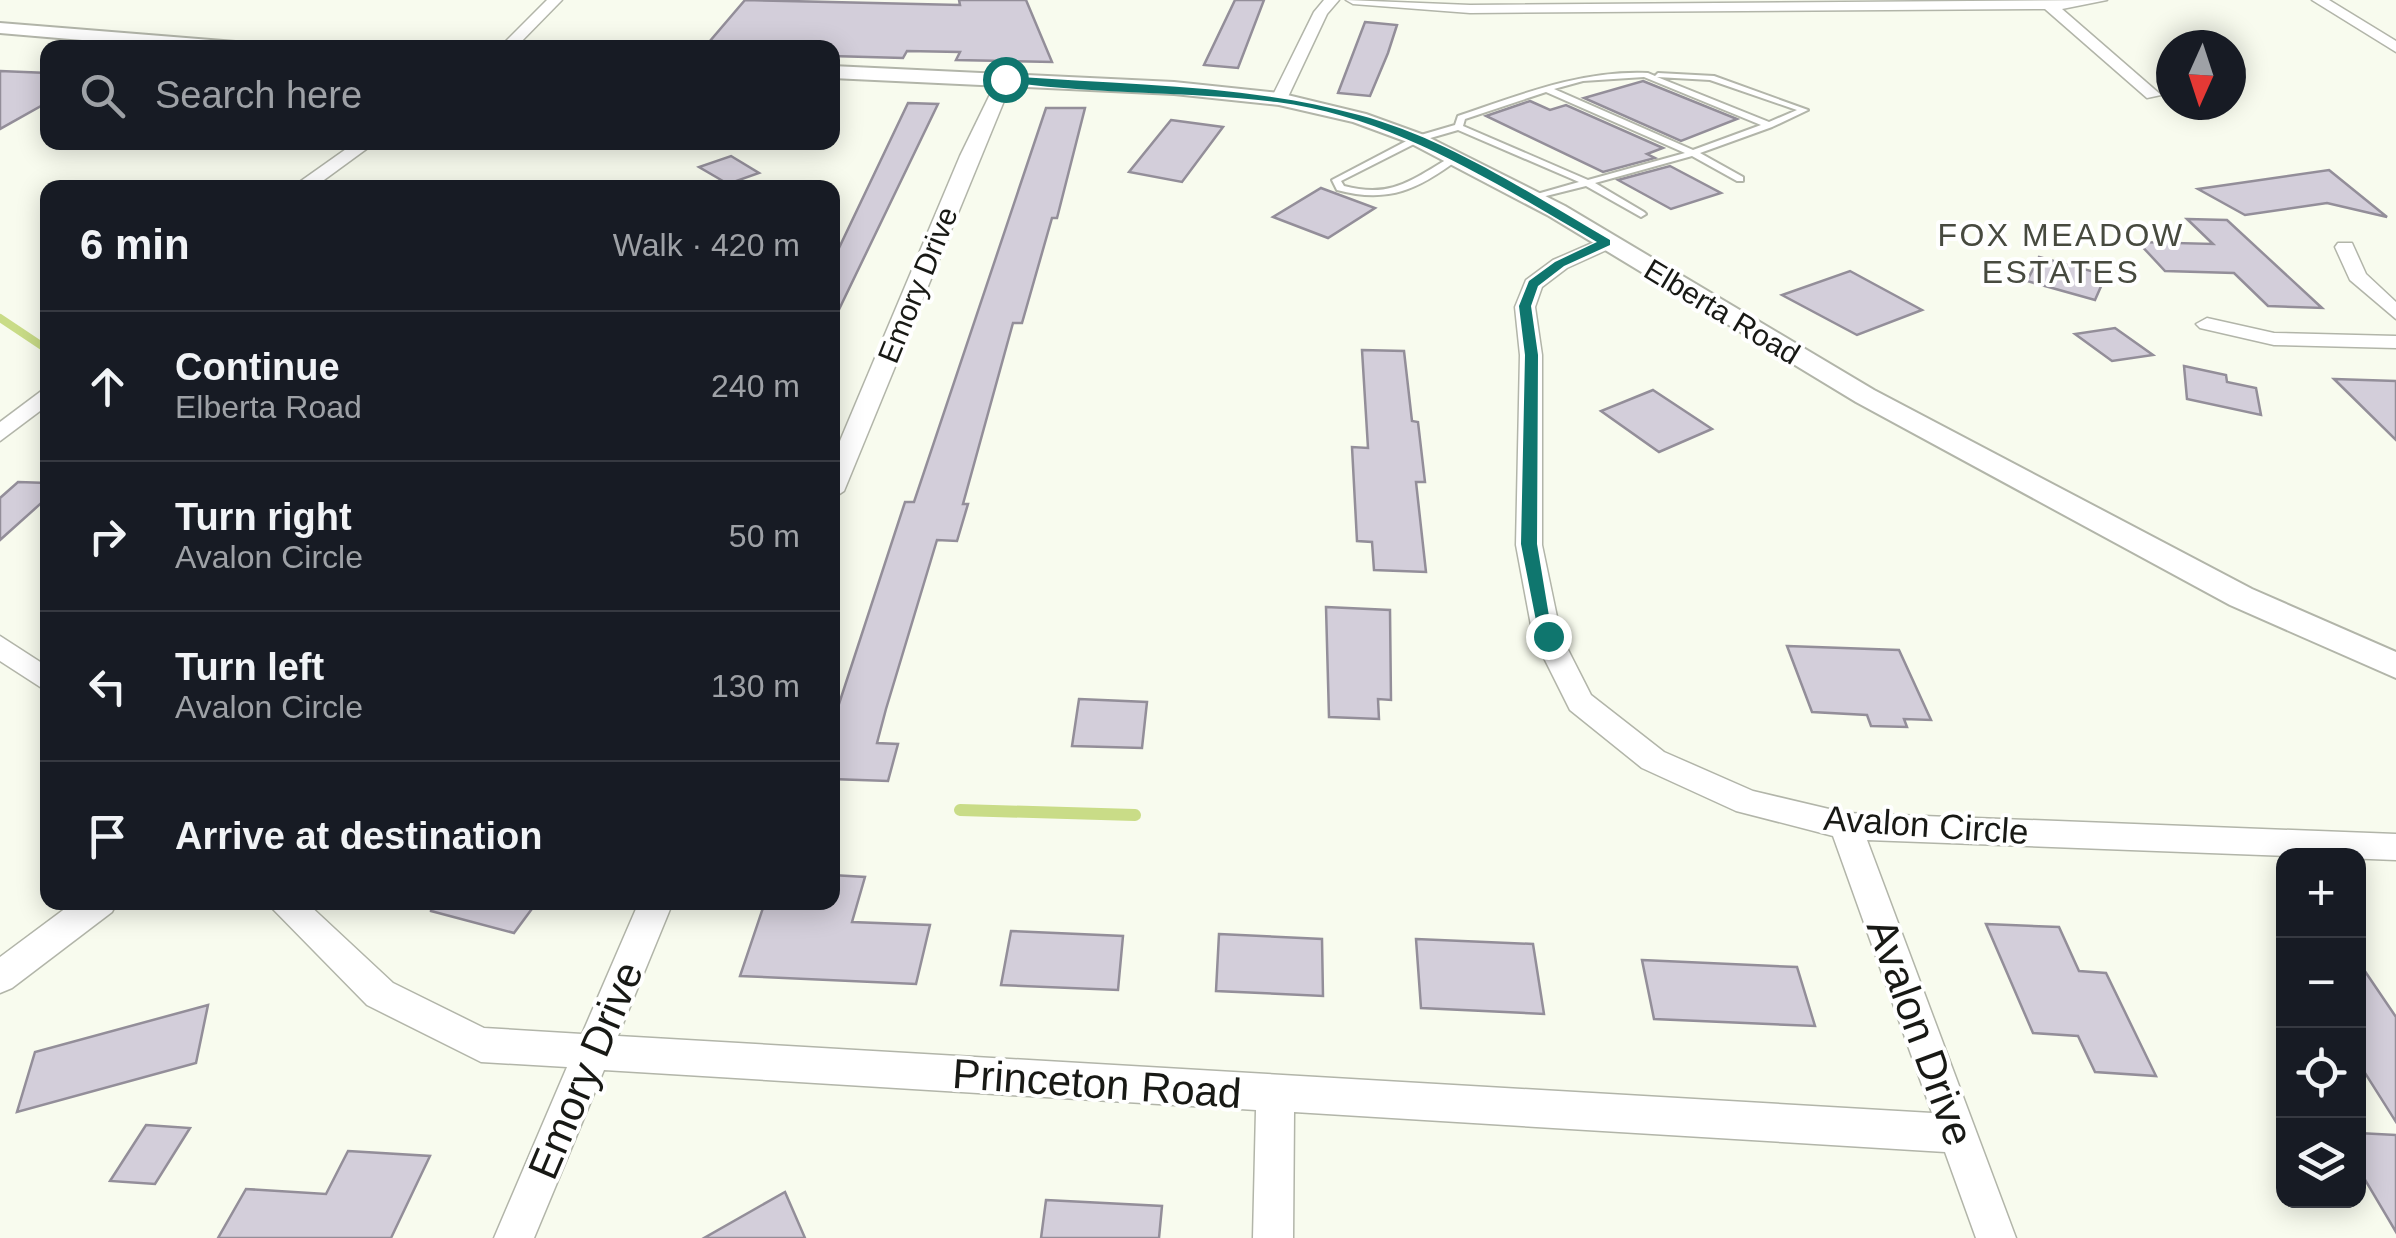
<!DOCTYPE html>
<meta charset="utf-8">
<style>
body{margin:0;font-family:Helvetica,sans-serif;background:#242831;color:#f1f3f6}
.controls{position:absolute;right:30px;bottom:30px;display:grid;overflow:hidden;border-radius:20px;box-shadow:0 5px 25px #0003}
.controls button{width:90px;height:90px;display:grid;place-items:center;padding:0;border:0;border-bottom:2px solid #363941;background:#171b24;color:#f1f3f6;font:50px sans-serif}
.compass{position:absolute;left:2156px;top:30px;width:90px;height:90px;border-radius:50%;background:#171b24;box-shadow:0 5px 25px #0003;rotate:183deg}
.stop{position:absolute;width:30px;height:30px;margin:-22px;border:8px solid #0f766e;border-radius:50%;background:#fff}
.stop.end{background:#0f766e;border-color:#fff;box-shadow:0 2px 10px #0008}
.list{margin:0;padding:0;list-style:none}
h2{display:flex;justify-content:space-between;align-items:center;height:130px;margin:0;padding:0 40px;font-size:42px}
h2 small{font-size:32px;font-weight:400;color:#9ea1a6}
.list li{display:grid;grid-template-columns:65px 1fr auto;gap:30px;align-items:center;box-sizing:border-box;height:150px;padding:0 40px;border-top:2px solid #363941}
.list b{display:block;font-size:38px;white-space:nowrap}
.list p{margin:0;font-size:32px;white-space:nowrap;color:#9ea1a6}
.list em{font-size:32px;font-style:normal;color:#9ea1a6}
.icon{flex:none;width:55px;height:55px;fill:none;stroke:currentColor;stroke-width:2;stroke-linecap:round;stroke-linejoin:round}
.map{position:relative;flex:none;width:2396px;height:1238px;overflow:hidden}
.search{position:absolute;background:#171b24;box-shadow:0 5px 25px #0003;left:40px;top:40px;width:800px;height:110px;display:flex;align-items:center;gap:25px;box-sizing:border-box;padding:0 35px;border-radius:20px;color:#9ea1a6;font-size:38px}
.panel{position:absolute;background:#171b24;box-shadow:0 5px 25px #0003;left:40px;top:180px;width:800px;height:730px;border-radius:20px}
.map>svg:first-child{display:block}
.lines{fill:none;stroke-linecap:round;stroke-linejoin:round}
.stream-far1{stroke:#c9dc87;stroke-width:8}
.stream{stroke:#c9dc87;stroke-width:12}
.building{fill:#d3ceda;stroke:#938e99;stroke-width:2.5}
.service-casing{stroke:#b2b5a9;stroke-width:4}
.minor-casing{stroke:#b2b5a9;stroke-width:3}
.tertiary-casing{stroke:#b2b5a9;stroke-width:4}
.service{fill:#fff;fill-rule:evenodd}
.minor{fill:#fff;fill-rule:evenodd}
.tertiary{fill:#fff;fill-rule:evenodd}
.route{fill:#0f766e}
.labels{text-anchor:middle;stroke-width:8;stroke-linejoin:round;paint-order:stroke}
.far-street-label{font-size:30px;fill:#181915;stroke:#fff}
.far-neighbourhood-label{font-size:32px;letter-spacing:2.5px;fill:#474a3f;stroke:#fff}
.street-label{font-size:35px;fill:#181915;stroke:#fff}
.near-street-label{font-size:42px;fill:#181915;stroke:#fff}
</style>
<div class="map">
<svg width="2396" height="1238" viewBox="0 0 2396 1238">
<rect width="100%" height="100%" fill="#f8fbee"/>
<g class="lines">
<polyline class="stream-far1" points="0,318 48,350"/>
<polyline class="stream" points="960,810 1135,815"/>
</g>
<g class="building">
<polygon points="745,0 960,5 959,0 1026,0 1052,62 956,60 960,52 907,51 903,58 832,56 832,48 704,48"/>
<polygon points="1235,0 1264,0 1238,68 1204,65"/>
<polygon points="1365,22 1397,25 1388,53 1370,96 1338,93"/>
<polygon points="0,71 48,73 48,102 0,129"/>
<polygon points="1643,81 1737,119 1681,141 1584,98"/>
<polygon points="1530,101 1550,110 1566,105 1663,148 1647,154 1655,158 1603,172 1486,116"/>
<polygon points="908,103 938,104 832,324 832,250 838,250"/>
<polygon points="1046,108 1085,108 1057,218 1052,218 1022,323 1013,323 963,504 968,504 957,541 937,540 886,709 877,743 898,744 888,781 832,779 832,707 838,707 905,502 914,502"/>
<polygon points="1171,120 1223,127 1182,182 1129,172"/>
<polygon points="731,156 759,173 728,184 699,167"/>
<polygon points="1670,166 1721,193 1671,209 1618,180"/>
<polygon points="2329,170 2387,217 2327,203 2245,215 2198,189"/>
<polygon points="1321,188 1375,208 1328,238 1273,217"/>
<polygon points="2187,219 2227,220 2322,308 2268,306 2234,273 2165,271 2138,242 2213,244"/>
<polygon points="2039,257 2106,275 2095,300 2027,281"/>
<polygon points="1850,271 1922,310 1857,335 1782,295"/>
<polygon points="2115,328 2153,355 2112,361 2075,334"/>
<polygon points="1362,350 1404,351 1412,421 1418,422 1425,482 1416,482 1426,572 1374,570 1372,542 1357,541 1352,447 1368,448"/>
<polygon points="2184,366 2226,375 2227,382 2256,388 2261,415 2187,399"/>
<polygon points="2334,379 2396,381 2396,440"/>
<polygon points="1653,390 1712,429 1659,452 1601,411"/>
<polygon points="18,482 48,483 48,497 0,540 0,498"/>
<polygon points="1326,607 1390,610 1391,700 1378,699 1379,719 1329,717"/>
<polygon points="1787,646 1899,650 1931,720 1904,719 1907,727 1871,726 1867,715 1812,712"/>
<polygon points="1079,699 1147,702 1142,748 1072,746"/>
<polygon points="832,875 865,877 852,922 930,925 916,984 740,976 765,902 832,902"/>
<polygon points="432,902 537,902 514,933 431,911"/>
<polygon points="1986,924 2059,927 2079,971 2106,973 2156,1076 2095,1072 2078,1036 2033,1033"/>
<polygon points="1011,931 1123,936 1118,990 1001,985"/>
<polygon points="1219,934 1322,939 1323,996 1216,991"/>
<polygon points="1416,939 1533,944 1544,1014 1421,1008"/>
<polygon points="1642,960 1797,967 1815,1026 1654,1019"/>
<polygon points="2358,961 2396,1017 2396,1122 2358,1062"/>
<polygon points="208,1005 196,1063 17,1112 35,1052"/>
<polygon points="146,1125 190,1128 155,1184 110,1181"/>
<polygon points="2358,1133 2396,1135 2396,1232 2358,1168"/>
<polygon points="348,1151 430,1156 391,1238 218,1238 246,1189 326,1194"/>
<polygon points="785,1192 805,1238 704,1238"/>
<polygon points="1046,1200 1162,1206 1159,1238 1041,1238"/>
</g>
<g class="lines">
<defs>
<path id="service" d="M1648,73L1655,76L1658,73L1714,76L1808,110L1772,127L1700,153L1743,177V181H1737L1692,156L1595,183L1644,212L1646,214L1641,217L1586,186L1530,200V196L1579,182L1458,130L1420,141L1341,181L1344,186C1393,199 1412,179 1453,156L1460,158C1419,189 1389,204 1337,190L1332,180L1414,137L1455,125L1458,116C1520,95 1581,70 1648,73ZM1644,77L1761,125L1693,150L1554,89L1583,81ZM1657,77L1710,80L1797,110L1769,122ZM1546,92L1685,153L1588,180L1463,126L1465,119Z"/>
<g id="minor">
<polygon points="547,0 562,0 515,48 499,48"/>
<polygon points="1324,0 1339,0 1327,14 1287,99 1273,102 1271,99 1314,12"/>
<polygon points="1346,0 1470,5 2107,0 2062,9 2161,95 2147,98 2045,9 1470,13 1353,4"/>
<polygon points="2312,0 2329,0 2396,41 2396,52"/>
<polygon points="999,76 1013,79 844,491 832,499 832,460 960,156"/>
<polygon points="356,142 376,142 313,188 291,188"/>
<polygon points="1606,237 1616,243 1613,247 1567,268 1542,287 1535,307 1542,355 1542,545 1561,636 1591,695 1664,752 1753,791 1846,813 2396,834 2396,860 1867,840 2016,1238 1976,1238 1945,1152 1294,1112 1293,1238 1253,1238 1256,1110 604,1070 534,1238 494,1238 567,1067 481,1062 367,1005 266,902 306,902 393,983 484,1028 582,1034 639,902 673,902 618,1036 1932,1113 1833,836 1736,811 1642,768 1570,710 1533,636 1516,545 1520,355 1515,307 1526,280 1553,260"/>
<polygon points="2338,243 2352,243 2366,274 2396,302 2396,319 2350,280 2335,247"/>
<polygon points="2207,318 2274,333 2396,336 2396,348 2274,345 2200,328 2196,324"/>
<polygon points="48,386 48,405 0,441 0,422"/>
<polygon points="0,636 48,667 48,692 0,661"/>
<polygon points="74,902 117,902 112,912 12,988 0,993 0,957"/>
</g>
<g id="tertiary">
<polygon points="0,23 248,43 257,48 176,48 0,33"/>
<polygon points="832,66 1174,82 1279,93 1366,114 1424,135 1565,206 1874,390 2252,589 2396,652 2396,678 2230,605 1856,402 1549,216 1410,143 1353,122 1279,105 1174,94 832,78"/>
</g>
</defs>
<use href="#service" class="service-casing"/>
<use href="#minor" class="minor-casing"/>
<use href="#tertiary" class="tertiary-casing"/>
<use href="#service" class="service"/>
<use href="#minor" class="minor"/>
<use href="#tertiary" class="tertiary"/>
</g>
<path class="route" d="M1005,76C1123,85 1245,84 1359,115C1449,139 1530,194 1610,240V245L1564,266L1538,286L1531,306L1538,355L1537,544L1553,640L1539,636L1521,544L1525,355L1519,306L1529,281L1555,262L1597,242C1497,184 1394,117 1277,102C1186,91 1092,95 1002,81Z"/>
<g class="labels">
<g class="far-street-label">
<text transform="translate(918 285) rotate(-68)" y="10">Emory Drive</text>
<text transform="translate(1722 312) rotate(31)" y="10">Elberta Road</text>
</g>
<g class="far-neighbourhood-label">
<text x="2061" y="246">FOX MEADOW<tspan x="2061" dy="37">ESTATES</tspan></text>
</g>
<g class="street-label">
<text transform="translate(1926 825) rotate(4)" y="12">Avalon Circle</text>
</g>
<g class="near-street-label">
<text transform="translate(1921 1032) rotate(70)" y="15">Avalon Drive</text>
<text transform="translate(585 1070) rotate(-67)" y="15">Emory Drive</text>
<text transform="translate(1097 1083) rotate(4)" y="15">Princeton Road</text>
</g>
</g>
</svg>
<div class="controls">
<button>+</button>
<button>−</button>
<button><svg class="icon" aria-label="locate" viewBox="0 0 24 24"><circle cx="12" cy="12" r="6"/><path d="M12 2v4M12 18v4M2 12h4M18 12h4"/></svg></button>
<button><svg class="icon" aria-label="layers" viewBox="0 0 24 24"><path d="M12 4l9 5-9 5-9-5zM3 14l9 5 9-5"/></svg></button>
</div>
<svg class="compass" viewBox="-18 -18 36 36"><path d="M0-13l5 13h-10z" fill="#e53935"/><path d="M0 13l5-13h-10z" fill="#9ea1a6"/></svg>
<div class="stop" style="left:1005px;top:79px"></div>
<div class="stop end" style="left:1548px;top:636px"></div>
<div class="search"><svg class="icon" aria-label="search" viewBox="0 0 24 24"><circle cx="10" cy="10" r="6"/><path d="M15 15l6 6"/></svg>Search here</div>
<section class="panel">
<h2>6 min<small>Walk · 420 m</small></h2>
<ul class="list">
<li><svg class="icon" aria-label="ahead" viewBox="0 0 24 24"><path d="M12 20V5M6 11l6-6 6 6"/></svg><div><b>Continue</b><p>Elberta Road</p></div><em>240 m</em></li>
<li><svg class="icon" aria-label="right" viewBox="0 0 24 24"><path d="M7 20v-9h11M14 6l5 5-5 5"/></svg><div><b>Turn right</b><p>Avalon Circle</p></div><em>50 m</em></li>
<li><svg class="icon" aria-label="left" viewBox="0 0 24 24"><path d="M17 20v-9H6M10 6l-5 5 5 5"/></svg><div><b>Turn left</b><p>Avalon Circle</p></div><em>130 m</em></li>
<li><svg class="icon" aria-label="arrive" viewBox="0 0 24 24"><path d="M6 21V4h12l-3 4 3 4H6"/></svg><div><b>Arrive at destination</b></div></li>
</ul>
</section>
</div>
